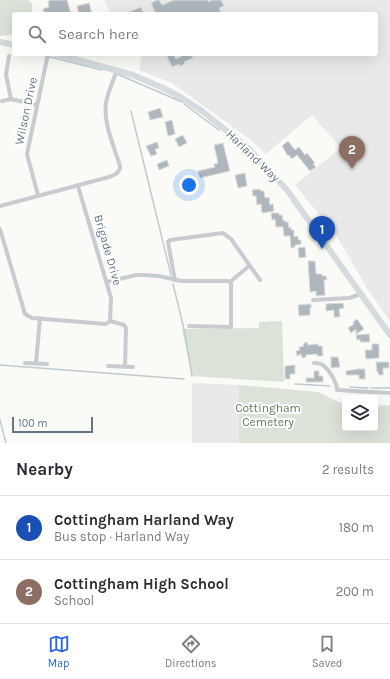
<!DOCTYPE html>
<meta charset="utf-8">
<style>
body{margin:0;font-family:Karla,sans-serif;background:#f2f2f3;color:#2b2b33}
.controls{position:absolute;right:12px;bottom:12px;display:grid;overflow:hidden;border-radius:4px;box-shadow:0 4px 16px #0002}
.controls button{width:36px;height:36px;display:grid;place-items:center;padding:0;border:0;border-bottom:1px solid #e1e1e2;background:#fff;color:#2b2b33;font:20px sans-serif}
.scale{position:absolute;left:12px;bottom:10px;width:81px;box-sizing:border-box;padding-left:4px;border:2px solid #627685;border-top:0;font-size:11px;line-height:14px;white-space:nowrap;color:#627685;-webkit-text-stroke:3px #fff;paint-order:stroke}
.you{position:absolute;left:189px;top:185px;width:14px;height:14px;margin:-10px;border:3px solid #fff;border-radius:50%;background:#1a73e8;box-shadow:0 0 0 6px #1a73e833}
.badge{display:grid;place-items:center;width:26px;height:26px;border-radius:50%;background:#2563eb;color:#fff;font-size:13px;font-weight:700}
.pin{position:absolute;translate:-50% -33px;filter:drop-shadow(0 1px 2px #0008)}
.pin::after{content:'';position:absolute;top:21px;width:14px;height:12px;background:inherit;clip-path:polygon(0 0,100% 0,50% 100%)}
.list{margin:0;padding:0;list-style:none}
h2{display:flex;justify-content:space-between;align-items:center;height:52px;margin:0;padding:0 16px;font-size:17px}
h2 small{font-size:13px;font-weight:400;color:#7c7c81}
.list li{display:grid;grid-template-columns:26px 1fr auto;gap:12px;align-items:center;box-sizing:border-box;height:64px;padding:0 16px;border-top:1px solid #e1e1e2}
.list b{display:block;font-size:15px;white-space:nowrap}
.list p{margin:0;font-size:13px;white-space:nowrap;color:#7c7c81}
.list em{font-size:13px;font-style:normal;color:#7c7c81}
.icon{flex:none;width:22px;height:22px;fill:none;stroke:currentColor;stroke-width:2;stroke-linecap:round;stroke-linejoin:round}
.map{position:relative;flex:none;width:390px;height:443px;overflow:hidden}
.search{position:absolute;background:#fff;box-shadow:0 4px 16px #0002;left:12px;right:12px;top:12px;height:44px;display:flex;align-items:center;gap:10px;box-sizing:border-box;padding:0 14px;border-radius:4px;color:#7c7c81;font-size:15px}
.sheet{height:180px;background:#fff}
nav{display:flex;justify-content:space-around;align-items:center;box-sizing:border-box;height:56px;border-top:1px solid #e1e1e2;background:#fff;font-size:11px;color:#7c7c81}
nav a{display:grid;justify-items:center;gap:2px}
nav .on{color:#2563eb}
.map>svg:first-child{display:block}
.built{fill:#e8e9e8}
.green{fill:#dbe2d8}
.lines{fill:none;stroke-linecap:round;stroke-linejoin:round}
.stream{stroke:#becbcf;stroke-width:1.5}
.building{fill:#adb7bd;stroke:#dcdcd9}
.minor{stroke:#c8ccd0;stroke-width:4}
.secondary{stroke:#d6dbdf;stroke-width:6}
.labels{text-anchor:middle;stroke-width:4;stroke-linejoin:round;paint-order:stroke}
.street-label{font-size:12px;fill:#627685;stroke:#fff}
.park-label{font-size:12px;fill:#677b62;stroke:#fff}
</style>
<div class="map">
<svg width="390" height="443" viewBox="0 0 390 443">
<rect width="100%" height="100%" fill="#fafaf7"/>
<g class="built">
<polygon points="104,0 390,0 390,321 368,290 336,235 295,185 341,148 312,115 266,154 248,138 172,83 139,70 142,54 376,54 376,14 124,14 110,12"/>
<polygon points="192,383 239,385 239,443 192,443"/>
</g>
<g class="green">
<polygon points="0,0 29,0 32,4 32,14 14,14 12,35 0,36"/>
<polygon points="282,321 284,382 192,376 182,329 259,328 259,322"/>
<polygon points="239,385 318,392 345,405 345,428 375,428 375,406 390,405 390,443 239,443"/>
</g>
<g class="lines">
<g class="stream">
<polyline points="38,54 102,70"/>
<polyline points="117,74 182,102"/>
<polyline points="184,104 219,130"/>
<polyline points="131,111 171,275"/>
<polyline points="173,284 184,329 192,376"/>
<polyline points="0,365 184,379"/>
<polyline points="295,384 330,386"/>
<polyline points="350,387 368,388"/>
<polyline points="371,388 390,388"/>
<polyline points="0,420 6,443"/>
</g>
</g>
<g class="building">
<polygon points="51,0 67,0 71,14 44,14 43,9 49,7 48,1"/>
<polygon points="157,0 159,0 162,5 174,0 208,0 209,2 212,0 221,0 224,6 219,8 222,14 156,14 151,3"/>
<polygon points="89,3 92,14 79,14 77,6"/>
<polygon points="141,7 144,14 124,14"/>
<polygon points="166,54 173,54 176,59 186,54 191,54 193,58 184,62 185,64 180,66 179,64 172,67"/>
<polygon points="160,108 163,117 150,120 148,112"/>
<polygon points="172,120 175,134 168,136 165,122"/>
<polygon points="183,135 187,143 179,147 175,139"/>
<polygon points="288,141 295,150 299,147 305,155 307,153 315,163 313,164 316,167 310,171 297,155 292,159 289,155 288,156 282,146"/>
<polygon points="157,142 159,148 155,149 157,154 151,156 146,146"/>
<polygon points="223,143 230,171 200,178 198,171 215,167 214,164 218,163 214,145"/>
<polygon points="167,160 169,166 159,170 157,164"/>
<polygon points="245,173 247,186 238,188 235,175"/>
<polygon points="260,189 261,191 264,191 265,198 269,197 270,205 273,204 274,211 262,213 261,204 257,205 256,196 253,196 252,190"/>
<polygon points="271,213 279,213 279,215 282,215 283,221 285,220 285,222 288,222 289,228 291,227 291,230 294,230 294,237 298,236 298,240 301,240 301,244 295,245 295,247 291,248 290,236 284,236 283,227 276,227 275,219 272,220"/>
<polygon points="305,247 306,257 299,258 298,248"/>
<polygon points="308,261 315,261 316,274 322,274 322,276 326,276 327,280 324,280 325,295 316,296 316,291 310,292"/>
<polygon points="343,303 344,308 339,309 340,317 334,317 334,310 326,311 326,304"/>
<polygon points="311,304 311,308 310,308 310,315 299,316 298,305"/>
<polygon points="357,319 364,329 356,334 356,329 351,333 348,328 354,324 353,322"/>
<polygon points="369,334 370,342 360,342 360,339 357,340 356,335"/>
<polygon points="307,342 308,345 318,344 318,346 322,346 323,356 317,356 317,354 306,355 306,357 302,358 301,354 297,356 296,351 300,350 299,347 304,346 303,344"/>
<polygon points="372,344 379,344 379,358 366,359 365,350 372,350"/>
<polygon points="331,357 338,357 340,367 331,368"/>
<polygon points="376,362 389,362 389,368 383,368 383,375 379,375 378,372 377,372"/>
<polygon points="295,365 295,374 290,374 290,379 285,379 285,366"/>
<polygon points="358,369 365,369 365,379 359,379 359,375 346,375 346,371"/>
<polygon points="314,371 319,371 319,376 323,376 323,382 306,382 306,378 314,378"/>
</g>
<g class="lines">
<g class="minor">
<polyline points="9,56 6,75 11,99"/>
<polyline points="2,101 11,99 37,105"/>
<polyline points="78,186 111,298 110,321"/>
<polyline points="38,195 27,154 48,54"/>
<path d="M0,206L109,177L116,174L120,169V166C114,146 103,123 106,103C108,92 113,81 117,70"/>
<polyline points="0,229 25,314 32,318 106,324 110,321"/>
<polyline points="175,280 168,242 170,240 223,233 231,239 260,280"/>
<polyline points="107,282 136,275 143,275 159,276 181,281 227,281 231,282 231,327 189,326"/>
<polyline points="230,282 249,266"/>
<polyline points="313,300 349,298 361,294"/>
<polyline points="110,321 124,325 126,328 125,367"/>
<polyline points="25,363 47,364"/>
<polyline points="36,363 40,318"/>
<path d="M314,363C318,363 322,364 324,366C330,371 337,383 337,390L390,393"/>
<polyline points="108,366 133,367"/>
</g>
<g class="secondary">
<polyline points="0,42 14,45"/>
<polyline points="56,54 133,75 163,88 182,98 202,111 249,149 287,190 390,335"/>
</g>
</g>
<g class="labels">
<g class="street-label">
<text transform="translate(26 111) rotate(-78)" y="4">Wilson Drive</text>
<text transform="translate(253 156) rotate(44)" y="4">Harland Way</text>
<text transform="translate(108 250) rotate(74)" y="4">Brigade Drive</text>
</g>
<g class="park-label">
<text x="268" y="412">Cottingham<tspan x="268" dy="14">Cemetery</tspan></text>
</g>
</g>
</svg>
<div class="controls">
<button><svg class="icon" aria-label="layers" viewBox="0 0 24 24"><path d="M12 4l9 5-9 5-9-5zM3 14l9 5 9-5"/></svg></button>
</div>
<div class="scale">100 m</div>
<div class="you"></div>
<div class="pin badge" style="left:322px;top:249px;background:#1a4fb4">1</div>
<div class="pin badge" style="left:352px;top:169px;background:#8d6e63">2</div>
<div class="search"><svg class="icon" aria-label="search" viewBox="0 0 24 24"><circle cx="10" cy="10" r="6"/><path d="M15 15l6 6"/></svg>Search here</div>
</div>
<section class="sheet">
<h2>Nearby<small>2 results</small></h2>
<ul class="list">
<li><span class="badge" style="background:#1a4fb4">1</span><div><b>Cottingham Harland Way</b><p>Bus stop · Harland Way</p></div><em>180 m</em></li>
<li><span class="badge" style="background:#8d6e63">2</span><div><b>Cottingham High School</b><p>School</p></div><em>200 m</em></li>
</ul>
</section>
<nav>
<a class="on"><svg class="icon" aria-label="map" viewBox="0 0 24 24"><path d="M3 6l6-2 6 2 6-2v14l-6 2-6-2-6 2zM9 4v14M15 6v14"/></svg>Map</a>
<a><svg class="icon" aria-label="directions" viewBox="0 0 24 24"><path d="M12 3l9 9-9 9-9-9zM9 14v-3h6M13 9l2 2-2 2"/></svg>Directions</a>
<a><svg class="icon" aria-label="saved" viewBox="0 0 24 24"><path d="M7 4h10v16l-5-4-5 4z"/></svg>Saved</a>
</nav>
